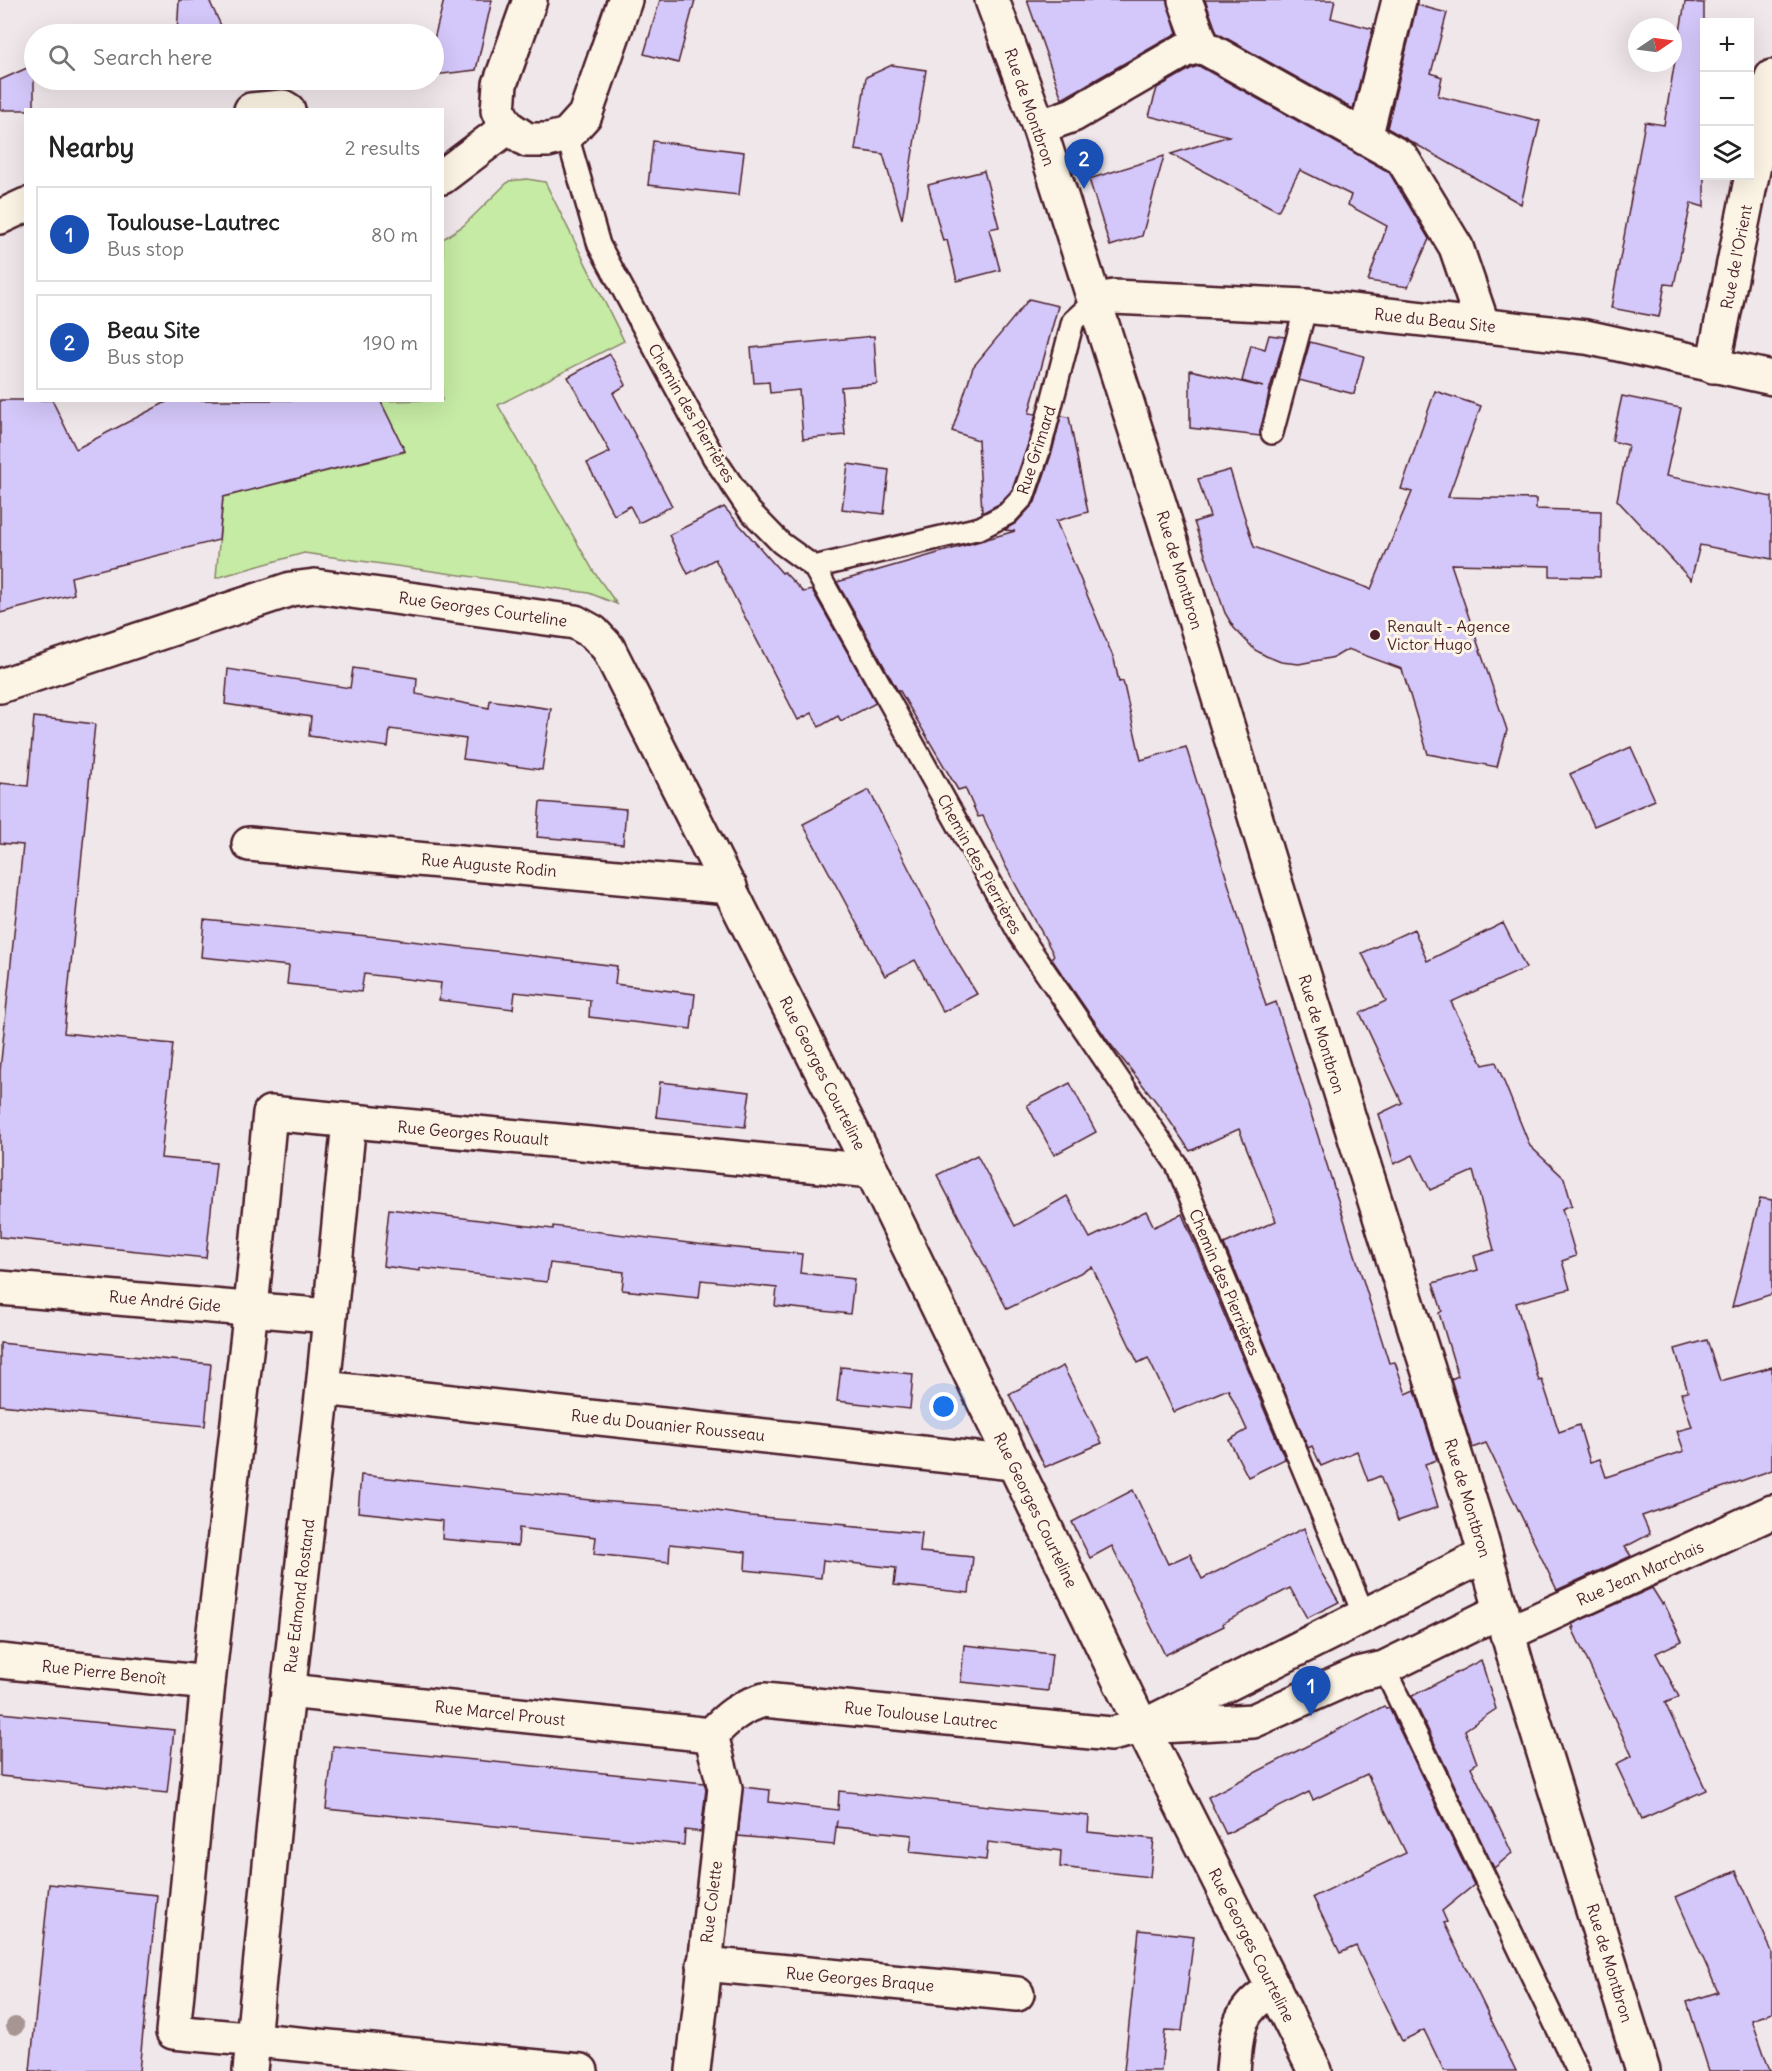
<!DOCTYPE html>
<meta charset="utf-8">
<style>
body{margin:0;font-family:Delius,sans-serif;background:#f6f6f6;color:#222}
.controls{position:absolute;right:18px;top:18px;display:grid;overflow:hidden;border-radius:0px;box-shadow:0 6px 24px #0002}
.controls button{width:54px;height:54px;display:grid;place-items:center;padding:0;border:0;border-bottom:2px solid #e0e0e0;background:#fff;color:#222;font:30px sans-serif}
.compass{position:absolute;left:1628px;top:18px;width:54px;height:54px;border-radius:50%;background:#fff;box-shadow:0 6px 24px #0002;rotate:77deg}
.you{position:absolute;left:944px;top:1407px;width:21px;height:21px;margin:-15px;border:4px solid #fff;border-radius:50%;background:#1a73e8;box-shadow:0 0 0 9px #1a73e833}
.badge{display:grid;place-items:center;width:39px;height:39px;border-radius:50%;background:#4a1f2b;color:#fff;font-size:20px;font-weight:700}
.pin{position:absolute;translate:-50% -50px;filter:drop-shadow(0 2px 3px #0008)}
.pin::after{content:'';position:absolute;top:32px;width:21px;height:18px;background:inherit;clip-path:polygon(0 0,100% 0,50% 100%)}
.list{margin:0;padding:0;list-style:none}
h2{display:flex;justify-content:space-between;align-items:center;height:78px;margin:0;padding:0 24px;font-size:26px}
h2 small{font-size:20px;font-weight:400;color:#767676}
.list li{display:grid;grid-template-columns:39px 1fr auto;gap:18px;align-items:center;box-sizing:border-box;height:96px;margin:0 12px 12px;padding:0 12px;border:2px solid #e0e0e0;border-radius:0px}
.list b{display:block;font-size:22px;white-space:nowrap}
.list p{margin:0;font-size:20px;white-space:nowrap;color:#767676}
.list em{font-size:20px;font-style:normal;color:#767676}
.icon{flex:none;width:33px;height:33px;fill:none;stroke:currentColor;stroke-width:2;stroke-linecap:round;stroke-linejoin:round}
.map{position:relative;flex:none;width:1772px;height:2071px;overflow:hidden}
.search{position:absolute;background:#fff;box-shadow:0 6px 24px #0002;left:24px;top:24px;width:420px;height:66px;display:flex;align-items:center;gap:15px;box-sizing:border-box;padding:0 21px;border-radius:33px;color:#767676;font-size:22px}
.panel{position:absolute;background:#fff;box-shadow:0 6px 24px #0002;left:24px;top:108px;width:420px;height:294px;border-radius:0px}
.map>svg:first-child{display:block}
.green{fill:#c6eba5;stroke:#888568;stroke-width:1.5}
.building{fill:#d4c7f9;stroke:#4a1f2b;stroke-width:1.5}
.lines{fill:none;stroke-linecap:round;stroke-linejoin:round}
.service-casing{stroke:#4a1f2b;stroke-width:26}
.minor-casing{stroke:#4a1f2b;stroke-width:38}
.secondary-casing{stroke:#4a1f2b;stroke-width:38}
.service{stroke:#fcf5e5;stroke-width:21}
.minor{stroke:#fcf5e5;stroke-width:33}
.secondary{stroke:#fcf5e5;stroke-width:33}
.tree{fill:#a69592}
.poi-dot{fill:#4a1f2b;stroke:#fcf5e5;stroke-width:2}
.labels{text-anchor:middle;stroke-width:6;stroke-linejoin:round;paint-order:stroke}
.street-label{font-size:16px;fill:#4a1f2b;stroke:#fcf5e5}
.poi-label{font-size:16px;fill:#4a1f2b;stroke:#fcf5e5;text-anchor:start}
</style>
<div class="map">
<svg width="1772" height="2071" viewBox="0 0 1772 2071">
<rect width="100%" height="100%" fill="#f0e7eb"/>
<filter id="ink" filterUnits="userSpaceOnUse"><feTurbulence type="fractalNoise" baseFrequency=".0167" numOctaves="2"/><feDisplacementMap in="SourceGraphic" scale="12" xChannelSelector="R" yChannelSelector="G"/><feConvolveMatrix kernelMatrix="1 2 1 2 8 2 1 2 1" color-interpolation-filters="sRGB"/></filter>
<g filter="url(#ink)">
<polygon class="green" points="527,179 545,182 624,341 498,405 594,572 617,604 589,593 304,553 216,578 223,497 405,452 380,401 442,400 443,239 463,226 509,181"/>
<g class="building">
<polygon points="179,0 209,0 225,34 177,34"/>
<polygon points="444,0 492,0 476,70 434,75 434,39"/>
<polygon points="660,0 695,0 678,63 644,54"/>
<polygon points="1027,0 1167,0 1177,33 1062,99"/>
<polygon points="1205,0 1335,0 1331,18 1373,29 1353,109 1217,33"/>
<polygon points="1685,2 1704,3 1704,207 1691,203 1674,285 1665,284 1659,317 1611,308 1645,122 1664,125"/>
<polygon points="1417,5 1447,13 1431,73 1442,77 1438,96 1540,121 1521,204 1387,128"/>
<polygon points="34,65 34,110 0,110 0,80"/>
<polygon points="892,65 926,70 902,219 883,154 855,150 866,77"/>
<polygon points="1199,66 1389,172 1429,239 1408,287 1368,281 1387,226 1348,205 1351,195 1300,170 1278,211 1171,154 1229,136 1149,116 1157,88 1192,68"/>
<polygon points="173,80 222,80 221,85"/>
<polygon points="653,141 744,152 739,195 648,185"/>
<polygon points="1164,156 1142,236 1110,246 1089,179"/>
<polygon points="984,171 999,227 989,229 1000,270 957,281 947,240 943,241 928,185"/>
<polygon points="1029,299 1058,306 1029,413 1036,414 1028,444 1012,490 999,504 982,513 978,440 952,431 973,367"/>
<polygon points="1269,335 1285,337 1270,388 1260,436 1190,428 1190,370 1263,387 1242,381 1251,345 1265,349"/>
<polygon points="874,336 877,384 841,387 845,435 803,439 799,390 770,393 769,382 754,383 751,348"/>
<polygon points="1310,342 1364,356 1354,394 1299,380"/>
<polygon points="610,354 626,385 613,393 672,506 639,523 630,506 614,515 587,463 610,452 568,377"/>
<polygon points="1435,391 1481,406 1448,497 1536,499 1536,509 1601,511 1600,577 1550,576 1550,566 1451,564 1507,730 1497,767 1428,754 1402,669 1348,649 1335,657 1299,664 1281,662 1266,656 1255,650 1234,628 1225,613 1194,522 1210,517 1198,479 1230,470 1254,547 1371,589 1412,492 1401,489"/>
<polygon points="1622,396 1681,408 1666,476 1772,497 1772,559 1700,545 1691,580 1617,500 1628,445 1612,441"/>
<polygon points="0,400 52,400 76,449 170,400 380,400 405,451 223,497 219,540 71,577 74,594 0,613"/>
<polygon points="1061,416 1069,417 1088,512 1056,521 1114,659 1119,682 1123,681 1141,760 1186,747 1266,1006 1276,1002 1389,1363 1395,1362 1406,1394 1415,1390 1437,1460 1425,1464 1438,1507 1398,1521 1380,1476 1368,1481 1357,1451 1321,1466 1312,1446 1308,1448 1224,1244 1276,1221 1239,1129 1190,1151 1161,1108 1108,1041 1051,958 1054,955 1005,865 983,816 978,817 965,788 958,790 900,691 898,691 837,582 1015,531 1004,530 1016,523 1035,502 1052,452"/>
<polygon points="848,464 889,470 884,514 842,509"/>
<polygon points="724,507 782,573 784,572 803,592 812,590 876,703 841,721 838,716 819,727 812,713 798,720 715,559 688,574 669,535"/>
<polygon points="353,668 417,678 416,694 489,708 490,700 551,709 542,770 463,759 466,739 390,729 388,747 309,736 311,717 225,704 228,669 350,688"/>
<polygon points="34,717 95,724 64,1033 173,1044 161,1158 216,1163 206,1258 0,1237 0,1071 23,845 0,843 0,783 28,786"/>
<polygon points="1631,747 1655,800 1594,826 1570,774"/>
<polygon points="869,790 951,952 977,994 943,1012 915,960 885,976 803,824"/>
<polygon points="540,802 626,809 623,844 537,837"/>
<polygon points="204,920 378,937 617,966 615,984 695,994 691,1029 589,1017 590,1000 515,992 513,1009 439,1000 441,983 364,974 361,992 287,984 289,966 201,957"/>
<polygon points="1503,923 1526,968 1451,1002 1483,1065 1496,1062 1530,1146 1564,1178 1572,1205 1562,1209 1576,1256 1562,1261 1570,1289 1516,1303 1539,1381 1542,1380 1559,1432 1579,1425 1590,1462 1600,1459 1606,1477 1684,1451 1677,1431 1692,1427 1681,1393 1688,1392 1675,1349 1707,1340 1720,1381 1772,1367 1772,1470 1642,1516 1650,1534 1625,1547 1631,1556 1557,1590 1486,1443 1472,1448 1451,1379 1458,1376 1439,1313 1442,1311 1433,1283 1478,1270 1474,1256 1494,1250 1473,1171 1430,1190 1413,1155 1394,1164 1379,1114 1402,1103 1360,1013 1386,1001 1362,953 1414,929 1427,961"/>
<polygon points="660,1082 750,1092 745,1127 656,1117"/>
<polygon points="1070,1083 1096,1132 1054,1155 1027,1105"/>
<polygon points="977,1155 1015,1226 1067,1196 1090,1238 1146,1211 1154,1227 1182,1214 1285,1459 1248,1477 1229,1440 1247,1430 1228,1389 1174,1412 1148,1358 1138,1363 1092,1267 1007,1309 937,1175"/>
<polygon points="1760,1198 1772,1200 1772,1294 1732,1307"/>
<polygon points="389,1209 553,1229 553,1226 705,1245 802,1254 800,1273 854,1279 850,1314 775,1306 777,1288 701,1280 699,1298 622,1290 624,1272 550,1263 547,1282 420,1268 420,1271 383,1266"/>
<polygon points="0,1343 211,1364 205,1426 0,1405"/>
<polygon points="1063,1366 1102,1443 1045,1467 1009,1394"/>
<polygon points="841,1367 913,1374 910,1409 837,1401"/>
<polygon points="361,1475 599,1501 697,1508 750,1516 847,1524 846,1526 922,1533 920,1552 973,1557 969,1593 894,1585 896,1568 823,1560 821,1578 745,1570 746,1552 670,1544 669,1562 594,1554 596,1537 519,1528 518,1546 442,1539 443,1521 358,1512"/>
<polygon points="1133,1490 1168,1564 1190,1554 1202,1579 1304,1528 1319,1569 1339,1602 1307,1618 1290,1588 1223,1623 1224,1626 1165,1655 1112,1546 1090,1558 1072,1522"/>
<polygon points="1652,1588 1662,1604 1664,1603 1682,1641 1656,1653 1679,1697 1665,1703 1706,1790 1642,1819 1616,1764 1632,1756 1572,1628 1574,1628 1572,1624"/>
<polygon points="964,1645 1052,1654 1048,1691 961,1682"/>
<polygon points="1481,1660 1496,1709 1465,1730 1477,1763 1471,1767 1512,1853 1494,1868 1412,1696"/>
<polygon points="1384,1706 1386,1709 1389,1708 1474,1885 1442,1911 1447,1922 1444,1923 1516,2071 1444,2071 1424,2030 1402,2041 1356,1946 1340,1953 1313,1897 1406,1853 1367,1774 1313,1800 1309,1792 1226,1834 1208,1797"/>
<polygon points="0,1713 174,1730 167,1793 0,1776"/>
<polygon points="333,1746 704,1783 706,1789 701,1832 685,1830 684,1845 326,1809"/>
<polygon points="743,1787 770,1790 769,1802 838,1810 839,1791 1089,1816 1088,1832 1154,1839 1150,1877 1060,1867 1061,1851 988,1842 986,1860 910,1852 912,1835 836,1827 837,1820 834,1845 738,1836"/>
<polygon points="1736,1871 1772,1952 1772,2013 1752,2020 1770,2071 1709,2071 1687,2002 1718,1992 1676,1897"/>
<polygon points="49,1884 157,1895 139,2071 30,2071"/>
<polygon points="1139,1930 1194,1936 1182,2031 1165,2030 1161,2071 1124,2071"/>
</g>
<g class="lines">
<defs>
<g id="service">
<polyline points="567,135 599,245 714,458 749,510 781,543 814,567 1020,935 1177,1165 1364,1615"/>
<polyline points="1272,433 1306,306"/>
<polyline points="814,567 980,528 1007,514 1023,497 1040,448 1073,321 1095,301"/>
<polyline points="1384,1668 1578,2071"/>
</g>
<g id="minor">
<polyline points="530,0 500,84 498,111 508,127 527,140 548,140 567,135 585,115 625,0"/>
<polyline points="1185,0 1202,46"/>
<polyline points="251,110 283,107 288,110"/>
<polyline points="1039,127 1073,115 1185,50 1202,46 1402,158 1456,247 1483,326"/>
<polyline points="1365,138 1399,0"/>
<polyline points="442,177 508,127"/>
<polyline points="0,217 26,205"/>
<polyline points="1095,301 1113,297 1306,306 1586,337 1772,378"/>
<polyline points="1713,366 1772,77"/>
<polyline points="0,686 291,589 315,586 575,622 593,632 608,648 872,1171 1142,1727 1315,2071"/>
<polyline points="249,844 730,887"/>
<polyline points="0,1288 329,1316"/>
<polyline points="323,1388 1013,1463"/>
<polyline points="1507,1634 1772,1512"/>
<polyline points="0,1661 208,1683"/>
<polyline points="288,1691 711,1735"/>
<polyline points="1154,1721 1485,1555"/>
<path d="M711,1735C728,1717 740,1707 764,1700L1111,1734L1142,1727L1253,1721L1358,1674L1384,1668L1502,1610"/>
<polyline points="704,1964 1017,1994"/>
<polyline points="250,2071 279,1772 323,1388 349,1121"/>
<polyline points="581,2071 173,2032 208,1683 251,1308 270,1113 872,1171"/>
<polyline points="693,2071 725,1788 711,1735"/>
<path d="M1233,2071C1237,2030 1236,2011 1274,1988"/>
</g>
<polyline id="secondary" points="992,0 1039,127 1165,522 1300,963 1475,1518 1517,1666 1643,2071"/>
</defs>
<use href="#service" class="service-casing"/>
<use href="#minor" class="minor-casing"/>
<use href="#secondary" class="secondary-casing"/>
<use href="#service" class="service"/>
<use href="#minor" class="minor"/>
<use href="#secondary" class="secondary"/>
</g>
<circle class="tree" cx="15" cy="2026" r="9"/>
</g>
<circle class="poi-dot" cx="1375" cy="635" r="6"/>
<g class="labels">
<g class="street-label">
<text transform="translate(1030 107) rotate(71)" y="6">Rue de Montbron</text>
<text transform="translate(1736 257) rotate(-79)" y="6">Rue de l'Orient</text>
<text transform="translate(1435 320) rotate(6)" y="6">Rue du Beau Site</text>
<text transform="translate(692 413) rotate(60)" y="6">Chemin des Pierrières</text>
<text transform="translate(1036 450) rotate(-72)" y="6">Rue Grimard</text>
<text transform="translate(1180 570) rotate(73)" y="6">Rue de Montbron</text>
<text transform="translate(483 609) rotate(8)" y="6">Rue Georges Courteline</text>
<text transform="translate(980 864) rotate(61)" y="6">Chemin des Pierrières</text>
<text transform="translate(489 865) rotate(5)" y="6">Rue Auguste Rodin</text>
<text transform="translate(1322 1034) rotate(73)" y="6">Rue de Montbron</text>
<text transform="translate(823 1073) rotate(63)" y="6">Rue Georges Courteline</text>
<text transform="translate(473 1133) rotate(5)" y="6">Rue Georges Rouault</text>
<text transform="translate(1225 1282) rotate(67)" y="6">Chemin des Pierrières</text>
<text transform="translate(165 1301) rotate(5)" y="6">Rue André Gide</text>
<text transform="translate(668 1425) rotate(6)" y="6">Rue du Douanier Rousseau</text>
<text transform="translate(1468 1498) rotate(73)" y="6">Rue de Montbron</text>
<text transform="translate(1036 1510) rotate(64)" y="6">Rue Georges Courteline</text>
<text transform="translate(1640 1573) rotate(-24)" y="6">Rue Jean Marchais</text>
<text transform="translate(299 1596) rotate(-83)" y="6">Rue Edmond Rostand</text>
<text transform="translate(104 1672) rotate(6)" y="6">Rue Pierre Benoît</text>
<text transform="translate(500 1713) rotate(6)" y="6">Rue Marcel Proust</text>
<text transform="translate(921 1715) rotate(6)" y="6">Rue Toulouse Lautrec</text>
<text transform="translate(711 1902) rotate(-83)" y="6">Rue Colette</text>
<text transform="translate(1252 1945) rotate(63)" y="6">Rue Georges Courteline</text>
<text transform="translate(1610 1963) rotate(73)" y="6">Rue de Montbron</text>
<text transform="translate(860 1979) rotate(5)" y="6">Rue Georges Braque</text>
</g>
<g class="poi-label">
<text x="1387" y="632">Renault - Agence<tspan x="1387" dy="18">Victor Hugo</tspan></text>
</g>
</g>
</svg>
<div class="controls">
<button>+</button>
<button>−</button>
<button><svg class="icon" aria-label="layers" viewBox="0 0 24 24"><path d="M12 4l9 5-9 5-9-5zM3 14l9 5 9-5"/></svg></button>
</div>
<svg class="compass" viewBox="-18 -18 36 36"><path d="M0-13l5 13h-10z" fill="#e53935"/><path d="M0 13l5-13h-10z" fill="#767676"/></svg>
<div class="you"></div>
<div class="pin badge" style="left:1311px;top:1716px;background:#1a4fb4">1</div>
<div class="pin badge" style="left:1084px;top:189px;background:#1a4fb4">2</div>
<div class="search"><svg class="icon" aria-label="search" viewBox="0 0 24 24"><circle cx="10" cy="10" r="6"/><path d="M15 15l6 6"/></svg>Search here</div>
<section class="panel">
<h2>Nearby<small>2 results</small></h2>
<ul class="list">
<li><span class="badge" style="background:#1a4fb4">1</span><div><b>Toulouse-Lautrec</b><p>Bus stop</p></div><em>80 m</em></li>
<li><span class="badge" style="background:#1a4fb4">2</span><div><b>Beau Site</b><p>Bus stop</p></div><em>190 m</em></li>
</ul>
</section>
</div>
